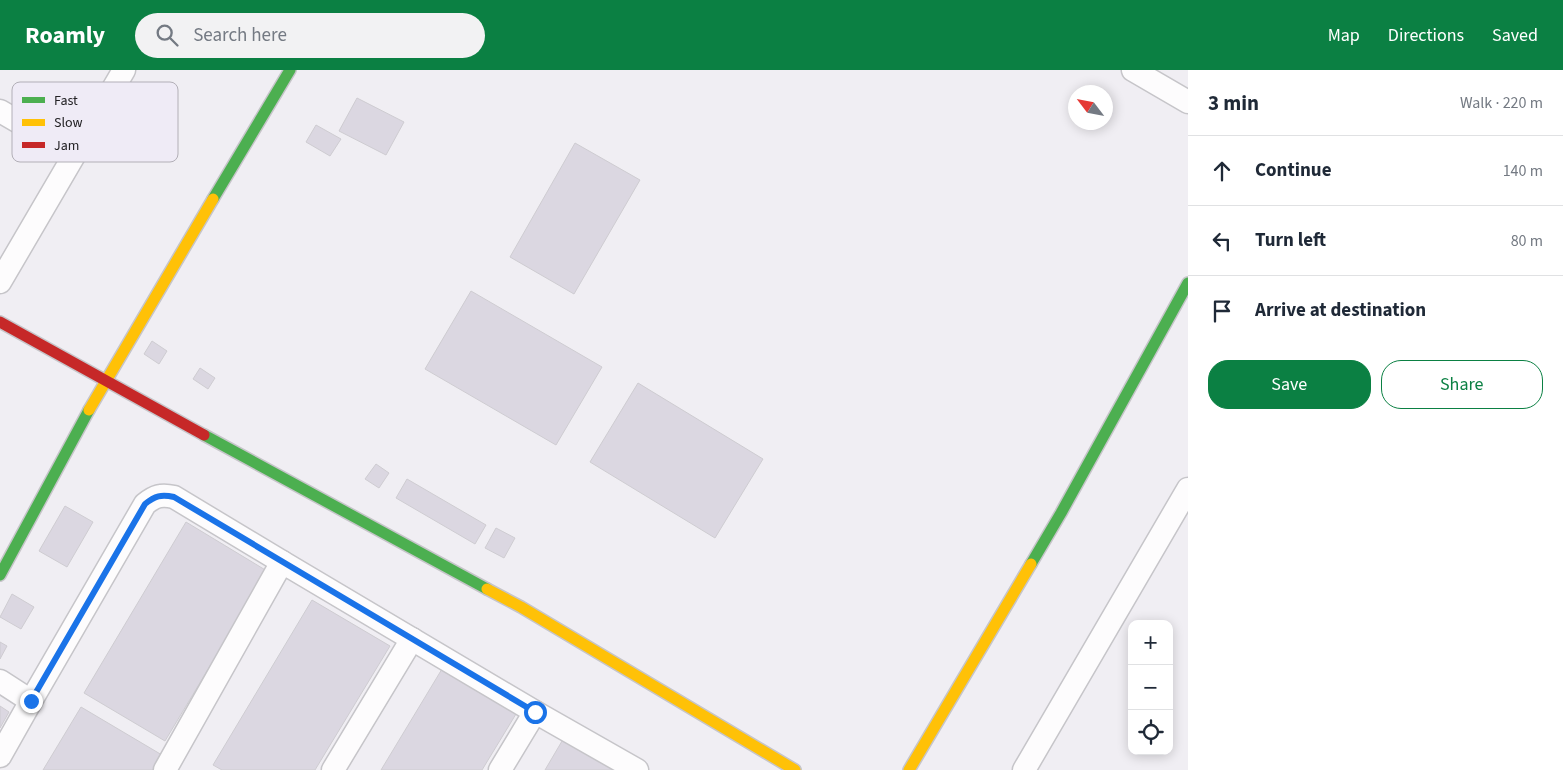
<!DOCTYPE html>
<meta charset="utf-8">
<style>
body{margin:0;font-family:"Source Sans 3",sans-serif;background:#f2f2f3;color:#1f2937}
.controls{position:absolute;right:15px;bottom:15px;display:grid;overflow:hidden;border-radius:10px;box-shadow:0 2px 12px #0003}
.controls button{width:45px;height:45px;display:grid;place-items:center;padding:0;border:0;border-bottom:1px solid #e0e1e3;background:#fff;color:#1f2937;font:25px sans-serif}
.compass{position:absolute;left:1068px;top:15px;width:45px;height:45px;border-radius:50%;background:#fff;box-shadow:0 2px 12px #0003;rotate:302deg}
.stop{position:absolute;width:15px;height:15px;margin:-11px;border:4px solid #1a73e8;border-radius:50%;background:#fff}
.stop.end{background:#1a73e8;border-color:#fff;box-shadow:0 1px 5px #0008}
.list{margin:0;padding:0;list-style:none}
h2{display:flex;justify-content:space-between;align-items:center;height:65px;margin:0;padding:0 20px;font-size:21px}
h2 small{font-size:16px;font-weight:400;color:#747a83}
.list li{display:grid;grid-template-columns:32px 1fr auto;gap:15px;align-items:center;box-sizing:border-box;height:70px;padding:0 20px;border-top:1px solid #e0e1e3}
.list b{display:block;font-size:19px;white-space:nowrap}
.list em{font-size:16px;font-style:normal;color:#747a83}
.actions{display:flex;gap:10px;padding:15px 20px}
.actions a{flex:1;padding:11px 0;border:1px solid #0b8043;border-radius:20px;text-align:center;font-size:18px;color:#0b8043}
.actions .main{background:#0b8043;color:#fff}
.icon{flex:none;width:28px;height:28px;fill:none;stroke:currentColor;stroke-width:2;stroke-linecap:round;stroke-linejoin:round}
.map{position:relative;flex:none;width:1188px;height:700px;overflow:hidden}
header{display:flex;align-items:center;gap:30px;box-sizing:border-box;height:70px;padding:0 25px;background:#0b8043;color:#fff}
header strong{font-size:24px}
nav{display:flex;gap:28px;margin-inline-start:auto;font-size:18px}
.search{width:350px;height:45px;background:#f2f2f3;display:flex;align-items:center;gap:12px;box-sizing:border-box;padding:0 18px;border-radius:28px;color:#747a83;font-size:19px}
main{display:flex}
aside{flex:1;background:#fff}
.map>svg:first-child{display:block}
.building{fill:#dbd7e1;stroke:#ceccd1}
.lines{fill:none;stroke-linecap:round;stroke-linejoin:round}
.street-casing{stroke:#c6c5c9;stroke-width:25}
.fast-casing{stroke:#c6c5c9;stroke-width:14}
.slow-casing{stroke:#c6c5c9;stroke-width:14}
.jam-casing{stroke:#c6c5c9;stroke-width:14}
.street{stroke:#fdfcfd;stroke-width:22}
.fast{stroke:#4caf50;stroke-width:11}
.slow{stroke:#ffc107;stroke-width:11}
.jam{stroke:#c62828;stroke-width:11}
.route{stroke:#1a73e8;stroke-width:6}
.key{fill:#efebf6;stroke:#b2afb7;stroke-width:1}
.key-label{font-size:14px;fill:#232225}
</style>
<header>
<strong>Roamly</strong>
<div class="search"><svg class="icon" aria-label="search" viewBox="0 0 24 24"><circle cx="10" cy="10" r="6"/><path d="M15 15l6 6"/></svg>Search here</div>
<nav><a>Map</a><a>Directions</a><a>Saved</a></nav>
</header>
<main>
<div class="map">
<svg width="1188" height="700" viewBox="0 0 1188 700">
<rect width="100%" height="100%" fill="#f0eef3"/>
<g class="building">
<polygon points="357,28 404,52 386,85 339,61"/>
<polygon points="316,55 341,69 330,86 306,72"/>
<polygon points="575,73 640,110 574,224 510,187"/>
<polygon points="471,221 602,297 556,375 425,299"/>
<polygon points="152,271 167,281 159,294 144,284"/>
<polygon points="200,298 215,308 208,319 193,309"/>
<polygon points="638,313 763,389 715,468 590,392"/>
<polygon points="376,394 389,403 379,418 365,409"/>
<polygon points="407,409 486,455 475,474 396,428"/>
<polygon points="65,436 93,452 67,497 39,481"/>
<polygon points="186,452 267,501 165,671 84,623"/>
<polygon points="496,458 515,468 504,488 485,478"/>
<polygon points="12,524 34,537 21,559 0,547"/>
<polygon points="312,530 390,576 315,700 222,700 213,695"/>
<polygon points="0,572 7,576 0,589"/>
<polygon points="442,599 516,644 482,700 381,700"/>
<polygon points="0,636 9,642 0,658"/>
<polygon points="81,637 162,685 153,700 43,700"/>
<polygon points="565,666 622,700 545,700"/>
</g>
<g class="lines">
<defs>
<g id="street">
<polyline points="1133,0 1188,32"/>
<polyline points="0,41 74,84"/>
<polyline points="0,212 124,0"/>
<path d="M0,611L31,631L145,434C155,426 161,424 174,427L282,492"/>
<polyline points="0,686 31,631"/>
<polyline points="165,700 282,492 535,642"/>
<polyline points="333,700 412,569"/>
<polyline points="500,700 535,642 637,700"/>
<polyline points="1024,700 1188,419"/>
</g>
<g id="fast">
<polyline points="213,129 290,0"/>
<polyline points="204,365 487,519"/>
<polyline points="1031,494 1061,443 1188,213"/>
<polyline points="0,505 89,340"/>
</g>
<g id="slow">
<polyline points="89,340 213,129"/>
<polyline points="487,519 521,537 795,700"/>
<polyline points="909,700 1031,494"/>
</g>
<polyline id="jam" points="0,252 204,365"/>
</defs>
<use href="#street" class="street-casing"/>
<use href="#fast" class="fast-casing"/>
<use href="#slow" class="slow-casing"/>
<use href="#jam" class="jam-casing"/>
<use href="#street" class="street"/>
<use href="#fast" class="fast"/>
<use href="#slow" class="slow"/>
<use href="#jam" class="jam"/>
</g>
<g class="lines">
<path class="route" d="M31,631L145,434C155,426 161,424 174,427L535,642"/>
</g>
<rect x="12" y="12" width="166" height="80" rx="8" class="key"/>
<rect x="22" y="27" width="23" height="6" fill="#4caf50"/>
<rect x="22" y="49" width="23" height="7" fill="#ffc107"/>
<rect x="22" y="72" width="23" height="6" fill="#c62828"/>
<g class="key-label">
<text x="54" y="35">Fast</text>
<text x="54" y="57">Slow</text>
<text x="54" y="80">Jam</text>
</g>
</svg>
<div class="controls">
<button>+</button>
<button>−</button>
<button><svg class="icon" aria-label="locate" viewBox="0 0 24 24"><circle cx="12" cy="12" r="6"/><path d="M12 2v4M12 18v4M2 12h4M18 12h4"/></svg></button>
</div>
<svg class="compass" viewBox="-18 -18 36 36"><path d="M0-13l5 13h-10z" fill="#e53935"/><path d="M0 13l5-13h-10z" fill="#747a83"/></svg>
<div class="stop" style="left:535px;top:642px"></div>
<div class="stop end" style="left:31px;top:631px"></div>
</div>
<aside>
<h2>3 min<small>Walk · 220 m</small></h2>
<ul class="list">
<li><svg class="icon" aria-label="ahead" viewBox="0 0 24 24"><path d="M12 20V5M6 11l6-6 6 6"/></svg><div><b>Continue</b></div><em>140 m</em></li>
<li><svg class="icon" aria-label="left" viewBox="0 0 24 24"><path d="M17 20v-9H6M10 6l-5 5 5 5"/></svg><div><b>Turn left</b></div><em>80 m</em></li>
<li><svg class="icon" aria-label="arrive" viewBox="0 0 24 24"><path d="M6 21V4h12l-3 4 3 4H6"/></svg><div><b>Arrive at destination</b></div></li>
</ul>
<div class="actions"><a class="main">Save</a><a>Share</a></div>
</aside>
</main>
